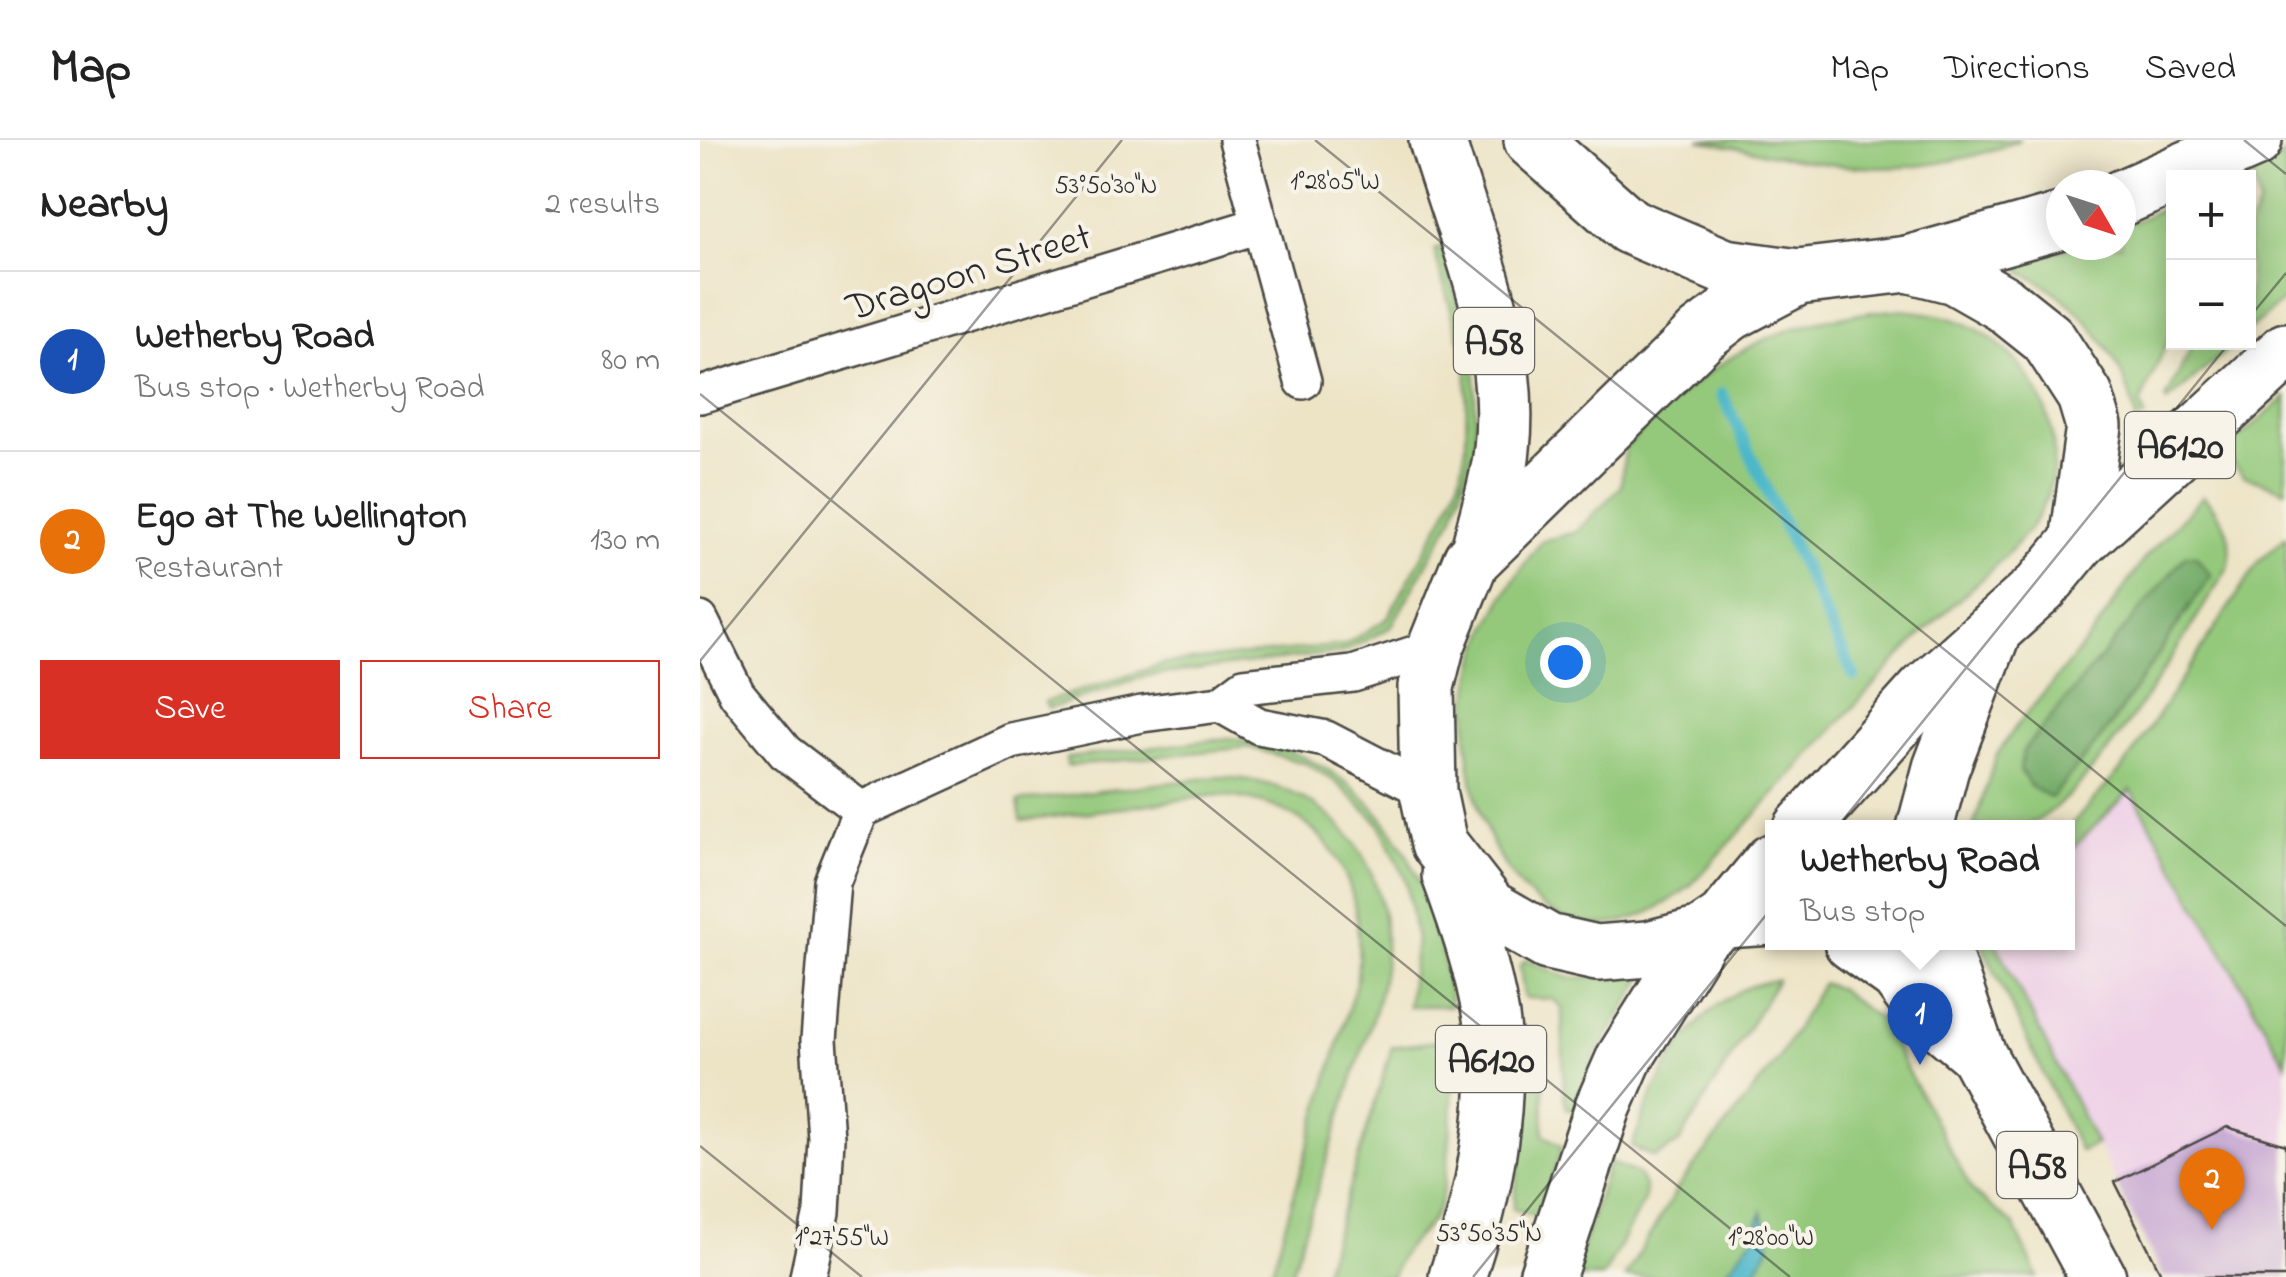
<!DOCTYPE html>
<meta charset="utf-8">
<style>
body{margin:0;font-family:"Indie Flower",sans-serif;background:#f6f6f6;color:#222}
.controls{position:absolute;right:30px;top:30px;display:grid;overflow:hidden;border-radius:0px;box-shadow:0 5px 25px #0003}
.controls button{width:90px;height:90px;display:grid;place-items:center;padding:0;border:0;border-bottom:2px solid #e0e0e0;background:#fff;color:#222;font:50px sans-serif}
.compass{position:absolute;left:1346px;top:30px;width:90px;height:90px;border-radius:50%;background:#fff;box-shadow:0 5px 25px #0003;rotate:129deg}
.you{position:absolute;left:865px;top:522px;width:35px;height:35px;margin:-25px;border:8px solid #fff;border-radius:50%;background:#1a73e8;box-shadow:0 0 0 15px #1a73e833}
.badge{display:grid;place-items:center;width:65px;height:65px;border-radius:50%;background:#d93025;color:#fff;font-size:32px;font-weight:700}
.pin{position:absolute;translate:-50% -82px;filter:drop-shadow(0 2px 5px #0008)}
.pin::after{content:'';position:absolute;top:52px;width:35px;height:30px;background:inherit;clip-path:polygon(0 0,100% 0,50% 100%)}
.popup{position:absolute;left:1065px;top:680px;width:310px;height:130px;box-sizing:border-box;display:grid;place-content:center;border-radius:0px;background:#fff;filter:drop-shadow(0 2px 8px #0005);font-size:32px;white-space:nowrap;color:#767676}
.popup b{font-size:38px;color:#222}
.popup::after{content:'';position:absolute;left:50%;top:100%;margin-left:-20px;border:20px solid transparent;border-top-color:#fff}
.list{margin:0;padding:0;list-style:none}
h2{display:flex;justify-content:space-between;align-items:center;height:130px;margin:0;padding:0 40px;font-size:42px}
h2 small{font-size:32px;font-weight:400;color:#767676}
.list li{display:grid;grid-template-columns:65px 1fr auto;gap:30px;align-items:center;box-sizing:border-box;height:180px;padding:0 40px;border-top:2px solid #e0e0e0}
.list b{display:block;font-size:38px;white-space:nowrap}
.list p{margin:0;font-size:32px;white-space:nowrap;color:#767676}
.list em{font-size:32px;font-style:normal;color:#767676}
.actions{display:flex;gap:20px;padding:30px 40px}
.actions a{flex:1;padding:22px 0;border:2px solid #d93025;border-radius:0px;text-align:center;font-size:35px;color:#d93025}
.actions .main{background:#d93025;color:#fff}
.map{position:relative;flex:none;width:1586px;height:1137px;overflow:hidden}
header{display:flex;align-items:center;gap:60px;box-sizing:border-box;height:140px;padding:0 50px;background:#fff;border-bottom:2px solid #e0e0e0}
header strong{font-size:48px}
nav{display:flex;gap:55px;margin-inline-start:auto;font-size:35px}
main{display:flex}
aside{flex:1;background:#fff}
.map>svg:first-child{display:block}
.built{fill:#eed0e7}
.green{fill:#94c97b;stroke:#607a53;stroke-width:2.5;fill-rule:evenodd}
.forest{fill:#77ad6b;stroke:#516c4b;stroke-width:2.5}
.water{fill:#4cb7c9;stroke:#3c717a;stroke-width:2.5}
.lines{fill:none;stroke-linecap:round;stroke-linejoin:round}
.stream{stroke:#4cb7c9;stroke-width:12}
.building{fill:#c5a4d1}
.minor-casing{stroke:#484742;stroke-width:40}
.primary-casing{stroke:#484742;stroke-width:60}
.trunk-casing{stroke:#484742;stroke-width:60}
.minor{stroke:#fff;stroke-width:35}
.primary{stroke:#fff;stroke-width:55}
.trunk{stroke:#fff;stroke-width:55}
.ticks{fill:none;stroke:#2b2b2b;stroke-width:2.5;stroke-opacity:0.45}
.labels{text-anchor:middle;stroke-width:8;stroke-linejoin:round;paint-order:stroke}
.shield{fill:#f7f3e8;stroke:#686764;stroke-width:2.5}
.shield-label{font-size:38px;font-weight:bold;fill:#2b2b2b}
.street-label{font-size:40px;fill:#2b2b2b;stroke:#f7f3e8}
.ticks-label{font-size:25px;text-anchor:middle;fill:#2b2b2b;stroke:#f7f3e8;stroke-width:8;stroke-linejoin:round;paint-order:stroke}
</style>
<header>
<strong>Map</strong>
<nav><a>Map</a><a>Directions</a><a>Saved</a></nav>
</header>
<main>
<aside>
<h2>Nearby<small>2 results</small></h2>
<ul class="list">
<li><span class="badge" style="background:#1a4fb4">1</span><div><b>Wetherby Road</b><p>Bus stop · Wetherby Road</p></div><em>80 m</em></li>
<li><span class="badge" style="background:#e8710a">2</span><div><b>Ego at The Wellington</b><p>Restaurant</p></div><em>130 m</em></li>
</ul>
<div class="actions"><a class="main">Save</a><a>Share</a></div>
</aside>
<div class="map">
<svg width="1586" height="1137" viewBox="0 0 1586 1137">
<rect width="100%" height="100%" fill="#f7f3e8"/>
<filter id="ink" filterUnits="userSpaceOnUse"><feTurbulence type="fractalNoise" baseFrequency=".01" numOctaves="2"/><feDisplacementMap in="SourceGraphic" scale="20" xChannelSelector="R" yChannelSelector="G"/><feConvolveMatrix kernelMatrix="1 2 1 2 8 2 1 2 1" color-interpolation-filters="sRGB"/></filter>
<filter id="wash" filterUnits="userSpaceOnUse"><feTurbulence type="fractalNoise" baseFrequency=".0048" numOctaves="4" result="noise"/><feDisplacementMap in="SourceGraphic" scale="40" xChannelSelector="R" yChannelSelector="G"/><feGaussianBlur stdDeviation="2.25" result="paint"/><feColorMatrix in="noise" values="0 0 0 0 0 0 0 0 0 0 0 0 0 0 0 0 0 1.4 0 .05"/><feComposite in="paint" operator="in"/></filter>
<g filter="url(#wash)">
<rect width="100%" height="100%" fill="#ede4c6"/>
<polygon class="built" points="1430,649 1586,924 1586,1137 1463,1137 1296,803 1368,802 1368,713"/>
<g class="green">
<path d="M999,0H1320C1201,48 1119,24 999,0Z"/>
<polygon points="1586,15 1586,158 1549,190 1548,90 1559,64 1551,30"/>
<path d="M1473,64V189L1440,264L1445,277L1436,280C1425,218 1379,158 1321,132L1319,123L1375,105H1421V87Z"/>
<polygon points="742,107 775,223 775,305 753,377 691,487 643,512 445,536 348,569 345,562 464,524 644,505 687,479 746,373 760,338 766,307 767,226 734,110"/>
<path d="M1195,170C1247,172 1287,185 1321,227C1353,267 1365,321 1342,368C1322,410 1250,464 1217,499C1140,579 1067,664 991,745C847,863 753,692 769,557C776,497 805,447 842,401L876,392L921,346L925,308C1013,219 1067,180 1195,170Z"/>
<polygon points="1494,202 1535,203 1467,262 1466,259"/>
<polygon points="1586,257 1586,350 1584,350 1544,336 1523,312"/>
<path d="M1503,356C1523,376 1536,399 1528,427C1492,484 1384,675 1320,687C1305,690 1288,687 1273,688L1296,616L1315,588L1393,494L1445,418ZM1511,435L1408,589L1351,658Z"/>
<polygon points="1586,397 1586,924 1431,650 1368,713 1368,689 1426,624 1560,420"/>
<path d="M529,598C677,614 734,730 751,866H708L716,800L706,740L679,683L636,642L607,624L549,607L367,626L366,618Z"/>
<path d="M515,637C619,638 690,709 685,816C683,856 666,897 654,934C633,1002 611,1069 590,1137H570L657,839C667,736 628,663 517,655L321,681L318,661Z"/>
<polygon points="1281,803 1296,803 1396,1004 1380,1011"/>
<polygon points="826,820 869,838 936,835 942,840 895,917 874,970 867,968 864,956 862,868 853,859 824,858 820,825"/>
<path d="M1077,840L979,1003L955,1017L932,1007C954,941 999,848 1077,840Z"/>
<polygon points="1122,843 1139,849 1180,880 1273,1052 1314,1085 1338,1137 925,1137 979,1046 1079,918"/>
<polygon points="835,896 843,915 844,995 862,1006 840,1077 813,1069 825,982 827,897"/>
<path d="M754,899C753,935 752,1048 735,1075C717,1104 705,1097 692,1137H622L692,907Z"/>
<polygon points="909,1022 938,1034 945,1048 944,1060 903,1137 873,1137"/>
</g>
<polygon class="forest" points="1486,415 1496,416 1511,435 1408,589 1351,658 1330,646 1320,630 1323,611"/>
<polygon class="water" points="1062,1072 1070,1105 1052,1137 1022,1137 1053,1098"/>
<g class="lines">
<polyline class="stream" points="1022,254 1154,536"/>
</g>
<g id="blocks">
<polygon class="building" points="1527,987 1586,1005 1586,1137 1463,1137 1415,1042"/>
</g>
</g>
<g filter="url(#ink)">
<use href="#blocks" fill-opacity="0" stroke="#484742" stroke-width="2.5"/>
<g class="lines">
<defs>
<g id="minor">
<polyline points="537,0 603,241"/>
<polyline points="0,255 560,85"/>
<polyline points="0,480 37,554 85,612 161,670"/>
<polyline points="520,564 559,586 626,599 728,652"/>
<polyline points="108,1137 122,1072 126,998 119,900 132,742 161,670 311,601 442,574 520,564 544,546 653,534 736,507"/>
</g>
<g id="primary">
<path d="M737,0C766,98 814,204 802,309C799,342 787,375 780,407"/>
<polyline points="832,0 929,86 1025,127 1098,137"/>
<polyline points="1225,688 1241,628 1292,494"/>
<polyline points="1024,780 1072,777"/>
<polyline points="1152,802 1198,835 1220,865 1277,913"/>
<polyline points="1239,802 1277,913 1398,1137"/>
</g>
<g id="trunk">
<polyline points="1421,58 1554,0"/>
<polyline points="1208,124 1361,81"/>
<polyline points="1378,402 1586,211"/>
<polyline points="1072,722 1024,780 1002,795 948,809 897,813 848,802 789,768 739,704 728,652 726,547 736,507 771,420 1001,195 1030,173 1098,137 1208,124 1255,136 1304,164 1348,199 1385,256 1394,286 1378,402 1341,447 1225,551 1102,688"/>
<path d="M750,735C767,782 783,828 791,877C803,962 784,1057 757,1137"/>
<polyline points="847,1137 903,967 924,919 1002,795"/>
</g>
</defs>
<use href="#minor" class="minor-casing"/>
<use href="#primary" class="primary-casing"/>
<use href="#trunk" class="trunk-casing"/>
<use href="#minor" class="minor"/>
<use href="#primary" class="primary"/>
<use href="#trunk" class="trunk"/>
</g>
</g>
<path class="ticks" d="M615,0L1586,786M1544,0L1586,34M1548,179L1586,133M0,254L1090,1137M0,521L422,0M0,1006L162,1137M773,1137L1530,202"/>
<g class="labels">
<g class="shield">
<rect x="754" y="168" width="80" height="66" rx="8"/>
<rect x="1425" y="272" width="110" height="66" rx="8"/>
<rect x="736" y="886" width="110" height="66" rx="8"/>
<rect x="1297" y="992" width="80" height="66" rx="8"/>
</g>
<g class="shield-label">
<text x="794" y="214">A58</text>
<text x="1480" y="318">A6120</text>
<text x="791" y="932">A6120</text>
<text x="1337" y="1038">A58</text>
</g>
<g class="street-label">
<text transform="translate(268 130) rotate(-17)" y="14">Dragoon Street</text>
</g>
</g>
<g class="ticks-label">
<text x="635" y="49">1°28'05"W</text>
<text x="406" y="53">53°50'30"N</text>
<text x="789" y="1101">53°50'35"N</text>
<text x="142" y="1105">1°27'55"W</text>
<text x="1071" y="1105">1°28'00"W</text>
</g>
</svg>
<div class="controls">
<button>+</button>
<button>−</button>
</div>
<svg class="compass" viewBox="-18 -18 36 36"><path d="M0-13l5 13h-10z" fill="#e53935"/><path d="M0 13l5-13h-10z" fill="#767676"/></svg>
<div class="you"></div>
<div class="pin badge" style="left:1220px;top:925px;background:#1a4fb4">1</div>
<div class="popup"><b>Wetherby Road</b>Bus stop</div>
<div class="pin badge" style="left:1512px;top:1090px;background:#e8710a">2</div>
</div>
</main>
